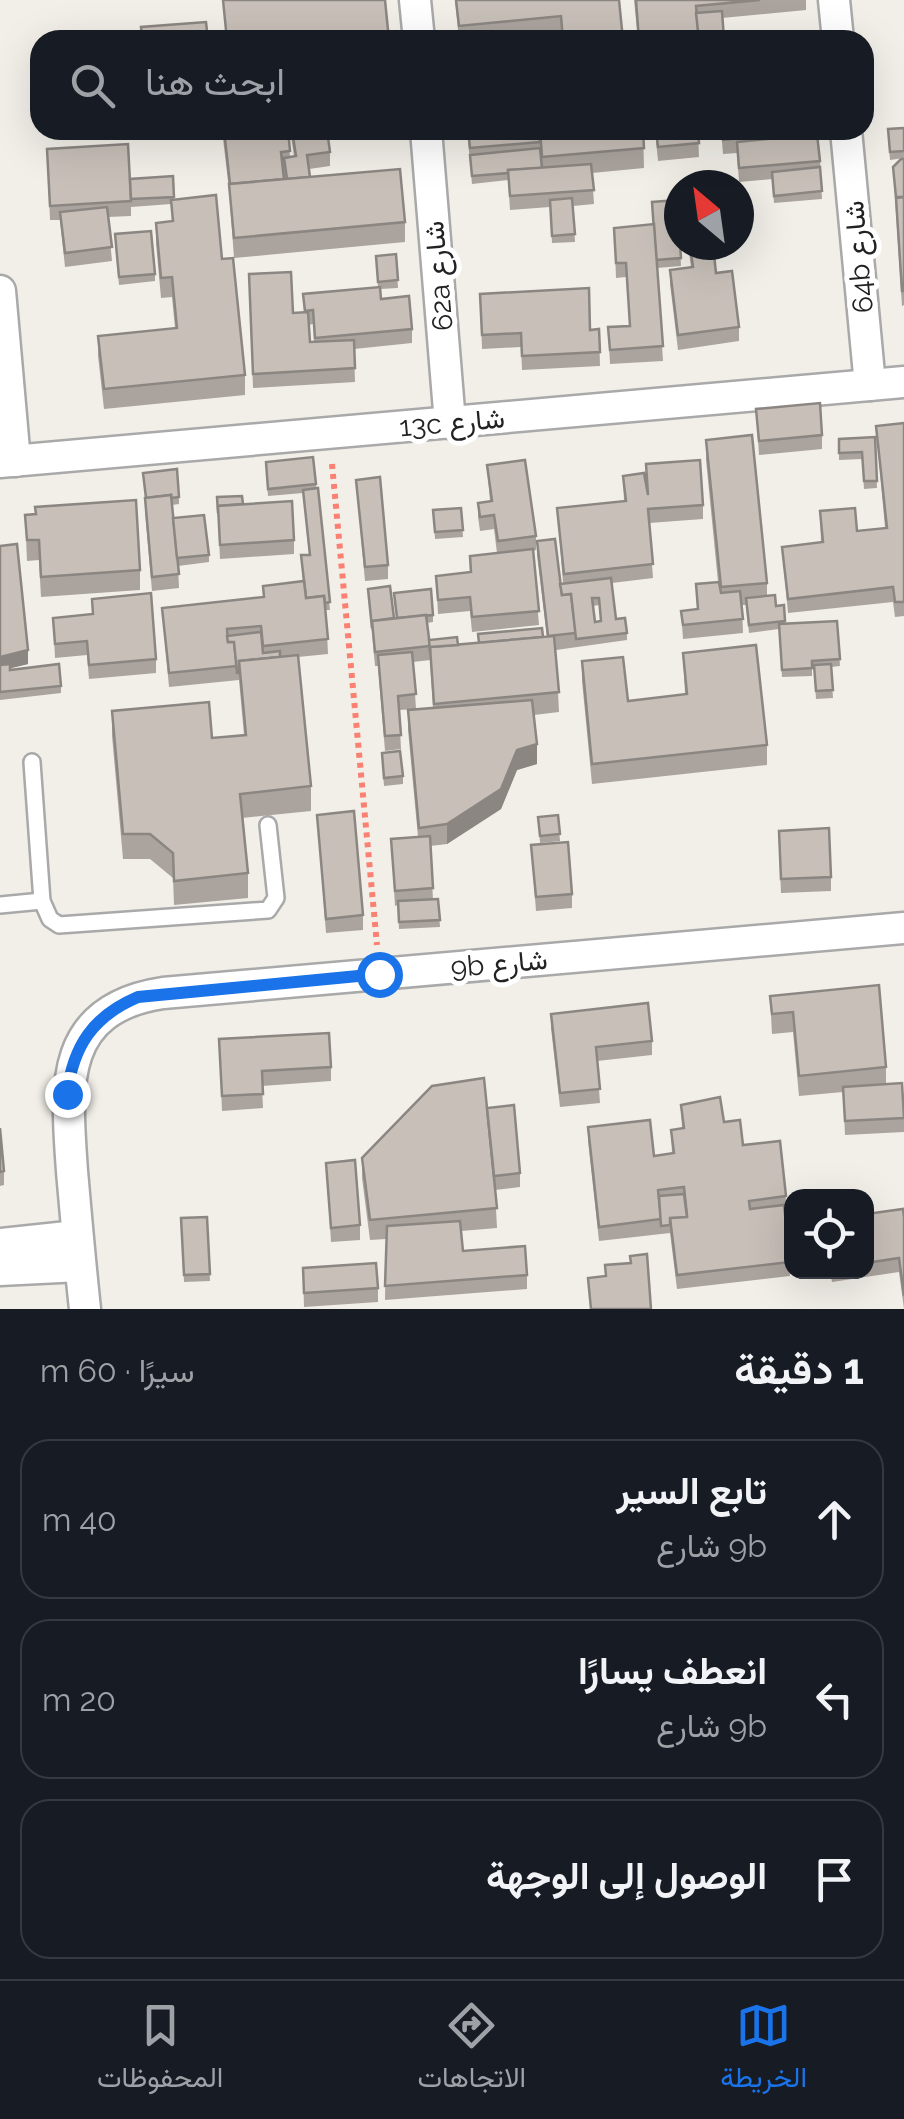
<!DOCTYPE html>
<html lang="ar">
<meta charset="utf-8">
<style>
body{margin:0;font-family:Raleway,Vazirmatn,sans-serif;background:#242831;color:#f1f3f6;direction:rtl}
.controls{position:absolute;right:30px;bottom:30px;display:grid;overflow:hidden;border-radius:20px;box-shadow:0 10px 40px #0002}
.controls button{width:90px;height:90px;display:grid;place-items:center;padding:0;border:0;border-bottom:2px solid #363941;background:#171b24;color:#f1f3f6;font:50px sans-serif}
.compass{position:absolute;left:664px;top:170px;width:90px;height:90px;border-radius:50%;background:#171b24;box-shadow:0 10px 40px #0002;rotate:331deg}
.stop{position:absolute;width:30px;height:30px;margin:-22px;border:8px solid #1a73e8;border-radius:50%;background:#fff}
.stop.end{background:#1a73e8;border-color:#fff;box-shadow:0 2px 10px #0008}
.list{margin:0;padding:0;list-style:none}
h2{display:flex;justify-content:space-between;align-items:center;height:130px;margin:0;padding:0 40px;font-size:42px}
h2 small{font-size:32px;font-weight:400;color:#9ea1a6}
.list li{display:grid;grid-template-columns:65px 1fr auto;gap:30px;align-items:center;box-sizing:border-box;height:160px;margin:0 20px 20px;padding:0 20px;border:2px solid #363941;border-radius:30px}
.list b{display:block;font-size:38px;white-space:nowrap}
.list p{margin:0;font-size:32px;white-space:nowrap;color:#9ea1a6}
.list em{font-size:32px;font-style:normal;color:#9ea1a6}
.icon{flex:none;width:55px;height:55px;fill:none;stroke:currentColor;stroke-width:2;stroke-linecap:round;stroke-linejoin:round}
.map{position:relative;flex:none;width:904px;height:1309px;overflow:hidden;direction:ltr}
.search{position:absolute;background:#171b24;box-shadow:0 10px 40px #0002;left:30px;right:30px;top:30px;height:110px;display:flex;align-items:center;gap:25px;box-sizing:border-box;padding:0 35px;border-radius:30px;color:#9ea1a6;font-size:38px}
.sheet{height:670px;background:#171b24}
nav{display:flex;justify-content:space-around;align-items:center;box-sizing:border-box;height:140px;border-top:2px solid #363941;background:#171b24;font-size:28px;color:#9ea1a6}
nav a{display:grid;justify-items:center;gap:5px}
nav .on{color:#1a73e8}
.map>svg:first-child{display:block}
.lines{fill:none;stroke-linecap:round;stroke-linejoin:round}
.service-casing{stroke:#a9a9a9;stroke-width:20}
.minor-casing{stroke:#a9a9a9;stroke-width:35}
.path{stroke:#fa8072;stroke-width:6;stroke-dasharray:5 5;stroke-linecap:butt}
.service{stroke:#fff;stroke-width:15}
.minor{stroke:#fff;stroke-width:30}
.wall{fill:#aba49e;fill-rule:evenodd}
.shaded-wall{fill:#8b8681}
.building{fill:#c7bfb8;stroke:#8b8681;stroke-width:2.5;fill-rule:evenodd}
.route{stroke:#1a73e8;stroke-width:12}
.labels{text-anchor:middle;stroke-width:10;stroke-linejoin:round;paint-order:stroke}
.street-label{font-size:28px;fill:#222;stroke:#fff}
</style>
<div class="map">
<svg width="904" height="1309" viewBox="0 0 904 1309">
<rect width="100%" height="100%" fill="#f2efe9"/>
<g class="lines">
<defs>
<g id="service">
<polyline points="32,762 42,901 50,919 59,925 268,910 276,898 268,825"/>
<polyline points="0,905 42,901"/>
</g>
<g id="minor">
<polyline points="415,0 419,40"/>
<polyline points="834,0 838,40"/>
<polyline points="426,130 450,423"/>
<polyline points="846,130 870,385"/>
<polyline points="0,291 15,461"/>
<polyline points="0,462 904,382"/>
<polyline points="0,1244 77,1236"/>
<polyline points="0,1270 80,1266"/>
<path d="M85,1309C80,1263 76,1217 72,1171C66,1087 58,1009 163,993L904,928"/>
</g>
</defs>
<use href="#service" class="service-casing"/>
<use href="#minor" class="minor-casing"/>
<polyline class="path" points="332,464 377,945"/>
<use href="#service" class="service"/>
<use href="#minor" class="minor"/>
</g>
<g class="wall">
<polygon points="455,0 619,0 623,40 562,40 561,31 459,40"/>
<polygon points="634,0 806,0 806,10 722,18 724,39 750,40 638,40"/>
<polygon points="904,128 904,158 890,160 888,137"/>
<polygon points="222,130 288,130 290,157 294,156 290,130 327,130 330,152 330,166 309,169 310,177 405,222 405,242 234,258 229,190"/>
<polygon points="467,130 643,130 644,168 592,173 594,204 573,206 575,242 552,243 550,207 510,210 508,180 472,184"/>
<polygon points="655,130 700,130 698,130 699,157 658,161"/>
<polygon points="721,130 761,130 762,140 820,161 822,199 774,203 772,179 739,182 737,153 723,154"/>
<polygon points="47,149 130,179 173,176 174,199 222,259 245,375 245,395 104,409 98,356 98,336 175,328 172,297 161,298 156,243 156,223 172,221 171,204 131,207 131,216 108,217 112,261 65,267 60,220 50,220"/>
<polygon points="904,159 904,305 902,306 893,167"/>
<polygon points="653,224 680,245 681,266 657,268 663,361 610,364 608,327 630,326 626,277 616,278 614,228"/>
<polygon points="115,242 155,274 155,281 119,285"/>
<polygon points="688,245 713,245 716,273 739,327 739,341 678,350 670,284 670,270 691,267"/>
<path d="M396,254L398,288L380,289L381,299L412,329V343L354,349L355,382L253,388L249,288L293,313H304L303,294L378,288L376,256ZM313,324L314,342H310L309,325Z"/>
<polygon points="480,294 590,330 599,329 600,366 522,370 521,347 482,349"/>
<polygon points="756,409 822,435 822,449 759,455"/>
<polygon points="904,423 904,616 895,617 893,602 788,613 782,547 821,543 820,511 857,531 885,528 876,426"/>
<polygon points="875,437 877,488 864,489 862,459 839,460 839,439"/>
<polygon points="706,440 767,583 767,595 776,606 784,605 785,624 837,621 840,666 831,667 833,698 816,699 814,668 812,668 812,676 782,677 779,629 749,633 746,605 742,605 743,633 683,639 681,611 697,609 696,584 718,582 706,460"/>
<path d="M646,464L703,505V519L649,523L653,578L612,583L616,619L627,633V640L556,650L559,712L534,715L537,764L517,770L501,809L447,844L430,846L433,899H438L440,927L399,929L398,905L395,906L391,839L418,837L408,730V710L433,708L430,660L413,662L416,709L399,710L401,749L385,751L378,666H375L368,589L394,618L433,615V622L427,623L429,640L458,645L547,637L537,555V541L560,584L563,583L557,508L624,501L623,476L646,485ZM599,605L601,621L595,622L593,606Z"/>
<polygon points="487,465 536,536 536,550 533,551 539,625 472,632 470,611 438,614 436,576 470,572 470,556 497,553 494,529 480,531 478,517 478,503 490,501"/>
<polygon points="266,469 316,484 330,610 326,610 328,654 298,657 311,786 311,811 242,818 248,873 248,898 174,905 173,878 150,859 123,859 112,736 112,711 212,738 244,735 239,680 169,687 162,608 263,597 263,586 303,582 301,555 309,555 303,493 268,496"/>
<polygon points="356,480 388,565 388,579 365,581"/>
<polygon points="179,497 179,504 172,505 173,518 209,555 209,562 178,566 179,588 152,591 145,512 145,498"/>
<polygon points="217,497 243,504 294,540 294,554 220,559"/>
<polygon points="461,508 463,537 435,539 433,510"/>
<polygon points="25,515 140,570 140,590 41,597 39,560 27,561"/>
<polygon points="0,546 28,664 10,668 10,670 61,686 61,693 0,700"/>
<polygon points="92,599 156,659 156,673 89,679 87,655 55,658 53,618 92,615"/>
<polygon points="683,653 767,745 767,765 592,784 582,681 582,661 628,701 685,694"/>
<polygon points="382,760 403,776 403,784 384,786"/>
<polygon points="317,815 363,915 363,930 326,933"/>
<polygon points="558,815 560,841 540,843 538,817"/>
<polygon points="531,845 572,894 572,908 536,911"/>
<polygon points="779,845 831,877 831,891 781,893"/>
<polygon points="770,996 886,1067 886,1084 904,1118 904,1132 845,1135 843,1092 799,1096 793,1032 772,1034"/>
<polygon points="551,1014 652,1041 652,1055 597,1061 600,1103 560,1107 551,1028"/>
<polygon points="219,1039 331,1067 331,1081 262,1086 263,1108 222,1111"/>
<polygon points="681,1105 724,1122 786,1196 785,1211 790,1276 677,1289 670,1233 599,1241 588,1141 588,1127 654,1156 672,1154 671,1130 682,1129"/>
<polygon points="487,1108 520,1173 520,1187 495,1190 497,1228 461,1231 463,1251 527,1275 527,1289 385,1300 386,1239 370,1240 362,1178 362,1158"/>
<polygon points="0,1128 4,1171 4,1185 0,1186"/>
<polygon points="326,1163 360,1225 360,1240 331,1242"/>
<polygon points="866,1214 904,1217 904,1309 899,1272 832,1282 830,1272 866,1272"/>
<polygon points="207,1217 210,1281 184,1282 181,1218"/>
<polygon points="303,1268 378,1288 378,1302 304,1307"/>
</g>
<g class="shaded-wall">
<polygon points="28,650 28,664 0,671 0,657"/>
<polygon points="537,744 537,764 517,770 501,809 447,844 447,824 517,750"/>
</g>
<g class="building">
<polygon points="223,0 385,0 389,40 227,40"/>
<polygon points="456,0 619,0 623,40 563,40 561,16 459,26"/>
<polygon points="636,0 760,0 696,6 699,40 639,40"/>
<polygon points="722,11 724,39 699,40 696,13"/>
<polygon points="206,22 208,40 142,40 141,27"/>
<polygon points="750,37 750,40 717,40"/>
<polygon points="904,128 904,151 890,152 888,129"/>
<polygon points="224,130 288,130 290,151 281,152 284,179 230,184"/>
<polygon points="292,130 327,130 330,152 307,155 310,177 287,179 284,158 296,156"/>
<polygon points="468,130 539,130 540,142 470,148"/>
<polygon points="540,130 643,130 644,148 542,157"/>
<polygon points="656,130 698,130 699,143 658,147"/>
<polygon points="722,130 761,130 762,136 723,140"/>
<polygon points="817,134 820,161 739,168 737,142"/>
<polygon points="128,144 131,201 50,206 47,149"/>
<polygon points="540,148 542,168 508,170 508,173 472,176 470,155"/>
<polygon points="901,159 904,159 904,197 896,197 893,167"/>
<polygon points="591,164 594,190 510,196 508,170"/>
<polygon points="820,167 822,191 774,196 772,172"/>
<polygon points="400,169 405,222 234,238 229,184"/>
<polygon points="173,176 174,197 131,199 130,179"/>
<polygon points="216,195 222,259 233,258 245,375 104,389 98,336 177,328 172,277 161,278 156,223 173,221 171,200"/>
<polygon points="904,197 904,291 902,291 896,198"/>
<polygon points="572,198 575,234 552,236 550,200"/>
<polygon points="677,200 681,258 656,260 652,202"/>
<polygon points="107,207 112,247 65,253 60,212"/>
<polygon points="654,224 663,346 610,350 608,327 630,326 626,263 616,263 614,228"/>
<polygon points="151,231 155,274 119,277 115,234"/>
<polygon points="690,245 713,245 716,273 732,271 739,327 678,335 670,270 693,267"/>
<polygon points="396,254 398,280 378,282 376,256"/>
<polygon points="291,272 293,313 308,312 310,342 354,340 355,368 253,374 249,274"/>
<polygon points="380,287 381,299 409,296 412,329 315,338 313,310 305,311 303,294"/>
<polygon points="589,288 590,330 599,329 600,352 522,356 521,333 482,335 480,294"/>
<polygon points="820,403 822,435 759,441 756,409"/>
<polygon points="904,423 904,602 895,602 893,587 788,599 782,547 823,542 820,511 855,508 857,531 887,528 876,426"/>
<polygon points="752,435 767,583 721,587 706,440"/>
<polygon points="875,437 877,481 864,481 862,452 839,453 839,439"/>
<polygon points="313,457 316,484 268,489 266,462"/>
<polygon points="525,460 536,536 498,541 494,515 480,517 478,503 492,501 487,465"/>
<polygon points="700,460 703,505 648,509 653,564 564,574 557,508 626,501 623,476 644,473 648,495 646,464"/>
<polygon points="177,469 179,497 171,498 171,495 146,498 143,473"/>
<polygon points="380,477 388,565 365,567 356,480"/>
<polygon points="318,488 330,602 325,603 324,596 306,598 301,555 310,555 303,490"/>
<polygon points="171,495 179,574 152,577 145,498"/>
<polygon points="242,496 243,504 218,506 218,513 217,497"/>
<polygon points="136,500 140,570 41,577 39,540 27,540 25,515 36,514 35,507"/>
<polygon points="292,501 294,540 220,545 218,506"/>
<polygon points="461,508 463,530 435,532 433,510"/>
<polygon points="204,515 209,555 177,558 173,518"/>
<polygon points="555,539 562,595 571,594 576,633 548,636 537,541"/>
<polygon points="17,544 28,650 0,657 0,546"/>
<polygon points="533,549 539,611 472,617 470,597 438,600 436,576 471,572 470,556"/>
<path d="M611,578L616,619L625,618L627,633L576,639L571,594L562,595L560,584ZM592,598H599L601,621L595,622Z"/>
<polygon points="304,581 306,598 324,596 328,639 263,646 261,626 227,629 228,642 234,642 237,666 169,673 162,608 264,597 263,586"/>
<polygon points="719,582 721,593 740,591 743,619 683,625 681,611 698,609 696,584"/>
<polygon points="390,586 394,618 372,621 372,628 368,589"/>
<polygon points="431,589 433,615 397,618 394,593"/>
<polygon points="151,593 156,659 89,665 87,641 55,644 53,618 93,614 92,599"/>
<polygon points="775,595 776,606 784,605 785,621 749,625 746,598"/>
<polygon points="426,615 430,646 375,652 372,621"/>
<polygon points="837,621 840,659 812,661 812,668 782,670 779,624"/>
<polygon points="542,628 543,637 479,643 478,634"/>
<polygon points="261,632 263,653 280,651 280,657 239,661 239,673 237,673 234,642 228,642 227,636"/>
<polygon points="554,636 559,692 434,704 430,647"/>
<polygon points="457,637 458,645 430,647 430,653 429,640"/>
<polygon points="756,645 767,745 592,764 582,661 623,657 628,701 687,694 683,653"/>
<polygon points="412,652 416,694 398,696 401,735 385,736 378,655"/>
<polygon points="298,655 311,786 240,794 248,873 174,881 173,853 150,834 123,834 112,711 209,702 212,738 246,735 239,661"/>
<polygon points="10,664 10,670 59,664 61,686 0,692 0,665"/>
<polygon points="831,664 833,690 816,691 814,665"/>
<polygon points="532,700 537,744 517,750 501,789 447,824 419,828 408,710"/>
<polygon points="400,751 403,776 384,778 382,753"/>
<polygon points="354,811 363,915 326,919 317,815"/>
<polygon points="558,815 560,834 540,836 538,817"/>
<polygon points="829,828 831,877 781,879 779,831"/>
<polygon points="430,836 433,888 395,891 391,839"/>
<polygon points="568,842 572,894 536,897 531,845"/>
<polygon points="438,899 440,920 399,922 398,901"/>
<polygon points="879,985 886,1067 799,1076 793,1012 772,1014 770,996"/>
<polygon points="648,1003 652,1041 596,1047 600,1089 560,1093 551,1014"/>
<polygon points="329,1033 331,1067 262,1071 263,1094 222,1096 219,1039"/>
<polygon points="484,1078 497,1208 370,1220 362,1158 432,1086"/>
<polygon points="902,1083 904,1118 845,1121 843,1087"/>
<polygon points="720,1097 724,1122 740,1120 743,1145 780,1141 786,1196 749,1201 750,1209 784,1205 790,1262 677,1275 670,1218 687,1216 684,1187 658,1190 661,1219 599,1227 588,1127 650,1120 654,1156 674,1153 671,1130 684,1128 681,1105"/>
<polygon points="514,1105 520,1173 494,1176 487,1108"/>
<polygon points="0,1128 4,1171 0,1172"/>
<polygon points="355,1160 360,1225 331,1228 326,1163"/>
<polygon points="684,1194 687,1217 670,1218 670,1225 661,1226 659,1196"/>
<polygon points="903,1209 904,1217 904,1296 899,1258 866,1263 866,1214"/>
<polygon points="207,1217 210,1274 184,1275 181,1218"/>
<polygon points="460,1221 463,1251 525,1246 527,1275 385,1286 387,1226"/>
<polygon points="647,1254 651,1309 591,1309 588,1278 606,1276 605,1265 631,1263 630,1256"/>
<polygon points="376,1263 378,1288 304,1293 303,1268"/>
</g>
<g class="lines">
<path class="route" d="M67,1094C73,1046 93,1016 138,997L379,974"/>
</g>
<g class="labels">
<g class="street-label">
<text transform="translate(858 257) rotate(-95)" y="10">64b شارع</text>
<text transform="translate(438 276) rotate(-95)" y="10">62a شارع</text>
<text transform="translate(452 422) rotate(-5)" y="10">13c شارع</text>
<text transform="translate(499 963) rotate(-5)" y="10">9b شارع</text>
</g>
</g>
</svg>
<div class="controls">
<button><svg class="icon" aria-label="locate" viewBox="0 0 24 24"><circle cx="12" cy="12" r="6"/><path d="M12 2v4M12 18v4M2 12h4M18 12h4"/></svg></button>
</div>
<svg class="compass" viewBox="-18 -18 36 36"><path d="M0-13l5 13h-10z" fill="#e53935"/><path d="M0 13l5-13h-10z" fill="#9ea1a6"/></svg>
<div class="stop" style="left:379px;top:974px"></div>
<div class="stop end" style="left:67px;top:1094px"></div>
<div class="search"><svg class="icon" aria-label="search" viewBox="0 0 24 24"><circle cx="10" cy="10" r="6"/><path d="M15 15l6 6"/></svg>ابحث هنا</div>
</div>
<section class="sheet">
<h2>1 دقيقة<small>سيرًا · 60 m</small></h2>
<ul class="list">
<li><svg class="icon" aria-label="ahead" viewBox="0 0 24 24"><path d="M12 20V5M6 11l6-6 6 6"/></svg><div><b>تابع السير</b><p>9b شارع</p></div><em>40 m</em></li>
<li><svg class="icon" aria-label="left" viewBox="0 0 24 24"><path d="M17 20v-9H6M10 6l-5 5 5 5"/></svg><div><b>انعطف يسارًا</b><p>9b شارع</p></div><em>20 m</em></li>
<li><svg class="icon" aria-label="arrive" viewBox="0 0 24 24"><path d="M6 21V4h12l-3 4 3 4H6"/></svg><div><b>الوصول إلى الوجهة</b></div></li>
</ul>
</section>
<nav>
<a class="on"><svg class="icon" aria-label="map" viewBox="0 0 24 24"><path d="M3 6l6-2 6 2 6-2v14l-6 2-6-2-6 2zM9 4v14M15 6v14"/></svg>الخريطة</a>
<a><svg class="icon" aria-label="directions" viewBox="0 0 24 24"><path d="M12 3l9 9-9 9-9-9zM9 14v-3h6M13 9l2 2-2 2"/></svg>الاتجاهات</a>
<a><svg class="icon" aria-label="saved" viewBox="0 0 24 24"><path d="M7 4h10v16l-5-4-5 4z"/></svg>المحفوظات</a>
</nav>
